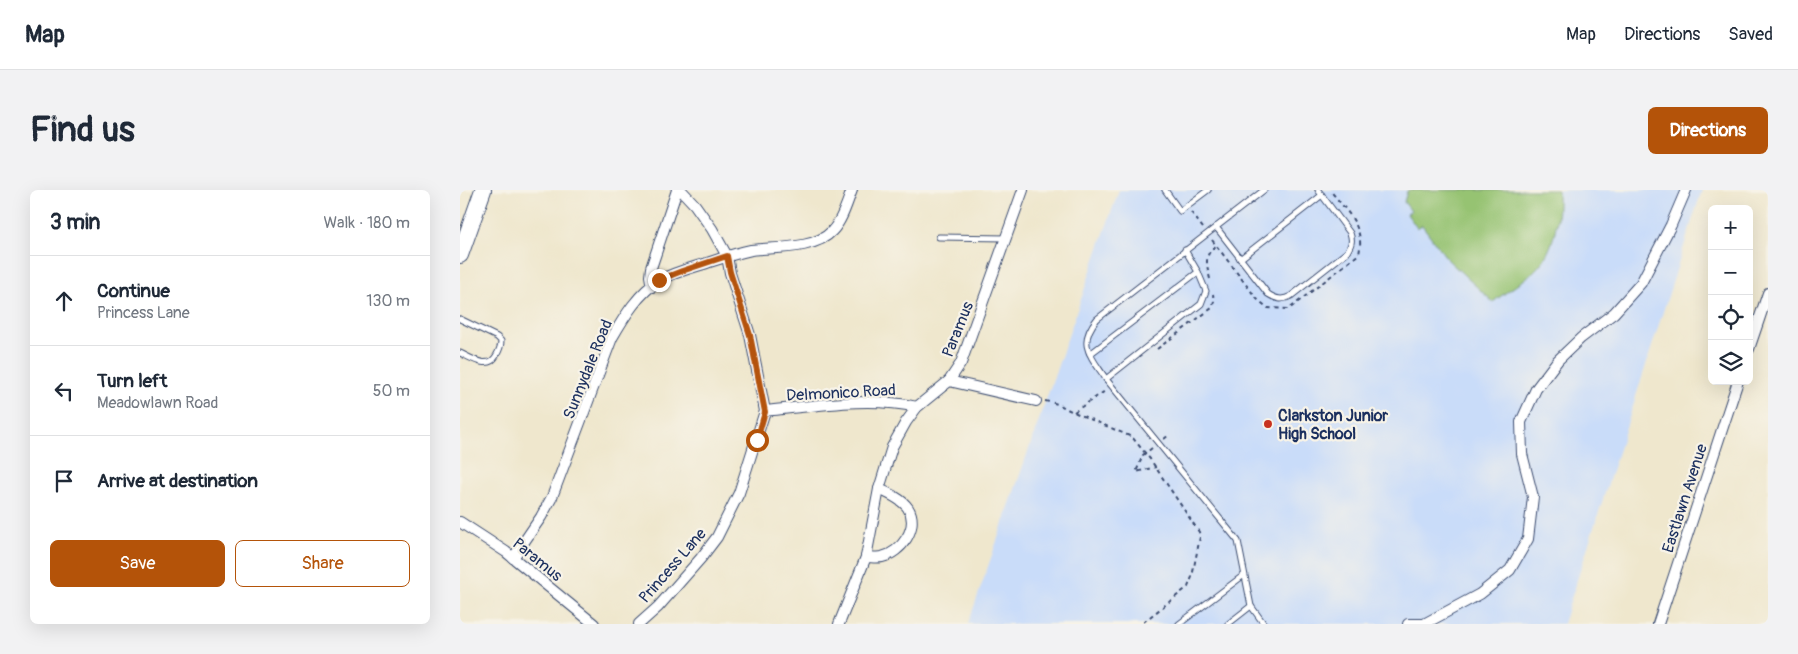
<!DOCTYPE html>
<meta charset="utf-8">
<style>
body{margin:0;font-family:Pangolin,sans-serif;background:#f2f2f3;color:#1f2937}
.controls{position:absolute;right:15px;top:15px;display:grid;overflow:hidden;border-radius:8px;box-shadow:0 5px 20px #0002}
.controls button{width:45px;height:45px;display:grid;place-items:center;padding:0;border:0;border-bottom:1px solid #e0e1e3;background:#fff;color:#1f2937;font:25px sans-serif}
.stop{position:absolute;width:15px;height:15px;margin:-11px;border:4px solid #b45309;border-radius:50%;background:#fff}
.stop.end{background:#b45309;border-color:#fff;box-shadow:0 1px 5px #0008}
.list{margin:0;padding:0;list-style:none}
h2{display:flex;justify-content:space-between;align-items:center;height:65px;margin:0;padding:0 20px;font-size:21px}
h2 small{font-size:16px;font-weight:400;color:#747a83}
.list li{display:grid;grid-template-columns:32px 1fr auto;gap:15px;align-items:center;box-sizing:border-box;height:90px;padding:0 20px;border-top:1px solid #e0e1e3}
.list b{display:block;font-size:19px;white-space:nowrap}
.list p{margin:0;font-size:16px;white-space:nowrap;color:#747a83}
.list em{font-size:16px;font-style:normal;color:#747a83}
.actions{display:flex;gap:10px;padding:15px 20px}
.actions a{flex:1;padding:11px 0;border:1px solid #b45309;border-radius:8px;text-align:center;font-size:18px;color:#b45309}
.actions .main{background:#b45309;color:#fff}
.icon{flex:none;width:28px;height:28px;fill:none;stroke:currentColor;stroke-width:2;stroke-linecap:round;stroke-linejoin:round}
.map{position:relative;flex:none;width:1308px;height:434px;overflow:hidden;border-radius:8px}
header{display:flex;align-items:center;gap:30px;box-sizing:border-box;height:70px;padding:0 25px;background:#fff;border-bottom:1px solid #e0e1e3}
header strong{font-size:24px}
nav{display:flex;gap:28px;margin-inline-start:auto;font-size:18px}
.intro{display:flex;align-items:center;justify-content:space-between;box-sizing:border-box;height:120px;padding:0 30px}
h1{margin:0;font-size:35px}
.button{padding:12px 22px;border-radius:8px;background:#b45309;color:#fff;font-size:18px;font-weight:700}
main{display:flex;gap:30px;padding:0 30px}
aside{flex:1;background:#fff;border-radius:8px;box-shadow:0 5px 20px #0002}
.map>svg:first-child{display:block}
.built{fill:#c9dcf9}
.green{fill:#96c372;stroke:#587968}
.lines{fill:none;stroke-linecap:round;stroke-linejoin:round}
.lane-casing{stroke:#3b4b6f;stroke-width:7}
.street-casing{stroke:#3b4b6f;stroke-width:12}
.primary-casing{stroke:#3b4b6f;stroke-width:18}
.path{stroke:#3b4b6f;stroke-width:2;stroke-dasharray:4 4;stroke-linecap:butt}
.lane{stroke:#fff;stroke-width:5}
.street{stroke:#fff;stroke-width:10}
.primary{stroke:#fff;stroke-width:16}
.route{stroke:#b45309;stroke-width:6}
.poi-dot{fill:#c8321e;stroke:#f7f3e8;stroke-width:2}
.labels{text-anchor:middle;stroke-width:4.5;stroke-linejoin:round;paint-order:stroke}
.street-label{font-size:16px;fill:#1b2f5e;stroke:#f7f3e8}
.poi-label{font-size:16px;font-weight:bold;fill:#1b2f5e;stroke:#f7f3e8;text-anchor:start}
</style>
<header>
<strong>Map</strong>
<nav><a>Map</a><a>Directions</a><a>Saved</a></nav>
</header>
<div class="intro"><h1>Find us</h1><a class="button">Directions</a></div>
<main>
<aside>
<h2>3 min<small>Walk · 180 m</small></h2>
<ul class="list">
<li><svg class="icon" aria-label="ahead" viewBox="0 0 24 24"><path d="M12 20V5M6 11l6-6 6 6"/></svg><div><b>Continue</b><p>Princess Lane</p></div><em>130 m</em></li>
<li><svg class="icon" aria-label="left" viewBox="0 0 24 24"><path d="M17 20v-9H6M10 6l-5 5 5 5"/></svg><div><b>Turn left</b><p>Meadowlawn Road</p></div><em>50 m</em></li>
<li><svg class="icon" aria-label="arrive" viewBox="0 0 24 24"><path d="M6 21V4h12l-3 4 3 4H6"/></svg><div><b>Arrive at destination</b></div></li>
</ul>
<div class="actions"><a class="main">Save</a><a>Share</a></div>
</aside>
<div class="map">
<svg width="1308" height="434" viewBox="0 0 1308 434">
<rect width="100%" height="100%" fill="#f7f3e8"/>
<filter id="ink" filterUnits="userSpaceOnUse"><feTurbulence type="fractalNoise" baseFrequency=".02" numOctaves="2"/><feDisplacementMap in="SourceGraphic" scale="10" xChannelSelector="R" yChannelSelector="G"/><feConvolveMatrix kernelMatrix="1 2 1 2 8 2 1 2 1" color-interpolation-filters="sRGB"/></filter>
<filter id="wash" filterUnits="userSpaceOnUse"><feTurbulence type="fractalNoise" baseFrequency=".0096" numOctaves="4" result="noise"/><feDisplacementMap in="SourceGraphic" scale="20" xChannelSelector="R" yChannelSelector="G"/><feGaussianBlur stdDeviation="1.12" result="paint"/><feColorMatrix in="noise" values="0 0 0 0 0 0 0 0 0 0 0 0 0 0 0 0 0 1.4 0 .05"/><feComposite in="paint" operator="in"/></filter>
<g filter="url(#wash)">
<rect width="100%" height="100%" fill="#efe7cd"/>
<polygon class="built" points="659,0 1242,0 1103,434 508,434"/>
<path class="green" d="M949,0H1098C1099,26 1096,58 1077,78C1065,91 1047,101 1033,112L988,70L962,35L957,38L947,24L951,21L944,12L947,1Z"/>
</g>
<g filter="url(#ink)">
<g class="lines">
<defs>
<g id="lane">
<polyline points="705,0 720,21 748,0"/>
<path d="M804,0L637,129C617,154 630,165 646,189L778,351L791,416L804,434"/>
<path d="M756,37L808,104C816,109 822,111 831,106L887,62C891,55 893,51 890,43L858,0"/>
<polyline points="479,47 546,48"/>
<polyline points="780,69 862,5"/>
<path d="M0,129L37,147L41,151C41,157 39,161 36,166C28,180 11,168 0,163"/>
<polyline points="630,164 738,82"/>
<polyline points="646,189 741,114 746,101 738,82 725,60"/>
<polyline points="719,434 784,385"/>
<polyline points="768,434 791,416"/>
</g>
<g id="street">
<polyline points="192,97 190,86 191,78 217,0"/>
<polyline points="1289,159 1308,103"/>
<polyline points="489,191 576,211"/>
<path d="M305,221C355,216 408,206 457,217"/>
<polyline points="0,332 46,362 134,434"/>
<path d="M406,367C411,367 417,368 422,367C441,363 460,337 448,318C442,309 428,303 419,299"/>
<path d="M53,368L81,327L92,307L152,148C164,127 179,102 200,90C215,82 231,78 247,73C262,68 276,63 291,60C314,57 355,60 372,41C382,31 387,13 392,0"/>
<polyline points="179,434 198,417 241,368 257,347 279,303 305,221 290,145 270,83 267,66 252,39 235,15 221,0"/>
<polyline points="379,434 406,367 419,299 432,257 446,232 457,217 489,191 501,173 563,0"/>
<polyline points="948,434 964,434 1020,404 1050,380 1068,349 1073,307 1062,264 1061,232 1076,199 1098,170 1121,148 1154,123 1181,93 1211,35 1226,0"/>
<polyline points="1198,434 1278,191"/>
</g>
<polyline id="primary" points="0,65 23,0"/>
</defs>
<use href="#lane" class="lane-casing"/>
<use href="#street" class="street-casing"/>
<use href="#primary" class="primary-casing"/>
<g class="path">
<polyline points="731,22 743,38"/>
<path d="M752,50L797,109L808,118L829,119L899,64C905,36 886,21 870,0"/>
<path d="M750,89C747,76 743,64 756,56"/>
<polyline points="697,159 752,118 754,111 753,104"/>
<polyline points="585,211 598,214 609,220 672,247 690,269 739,342 740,347 732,387 728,397 681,434"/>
<polyline points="614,222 645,201"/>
<polyline points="704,249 709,245"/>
<polyline points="692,258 683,265 676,282 696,277"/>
</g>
<use href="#lane" class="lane"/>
<use href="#street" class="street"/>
<use href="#primary" class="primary"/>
</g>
</g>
<g class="lines" filter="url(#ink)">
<polyline class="route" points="199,90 222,81 267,66 270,82 290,145 305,222 297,250"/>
</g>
<circle class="poi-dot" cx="808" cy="234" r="5"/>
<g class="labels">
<g class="street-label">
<text transform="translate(497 139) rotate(-68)" y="6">Paramus</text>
<text transform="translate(127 179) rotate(-68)" y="6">Sunnydale Road</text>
<text transform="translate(381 202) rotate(-3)" y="6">Delmonico Road</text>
<text transform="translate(1224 308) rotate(-72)" y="6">Eastlawn Avenue</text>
<text transform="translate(78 369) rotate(39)" y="6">Paramus</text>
<text transform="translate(212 375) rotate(-49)" y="6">Princess Lane</text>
</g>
<g class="poi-label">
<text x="818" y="231">Clarkston Junior<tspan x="818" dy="18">High School</tspan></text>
</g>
</g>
</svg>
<div class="controls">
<button>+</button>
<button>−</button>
<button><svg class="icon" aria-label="locate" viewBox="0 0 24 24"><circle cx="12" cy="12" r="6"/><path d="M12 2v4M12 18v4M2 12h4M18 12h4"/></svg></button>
<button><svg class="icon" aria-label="layers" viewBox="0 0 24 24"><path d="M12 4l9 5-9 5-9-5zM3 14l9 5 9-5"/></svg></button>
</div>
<div class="stop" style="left:297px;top:250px"></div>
<div class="stop end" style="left:199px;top:90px"></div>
</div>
</main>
